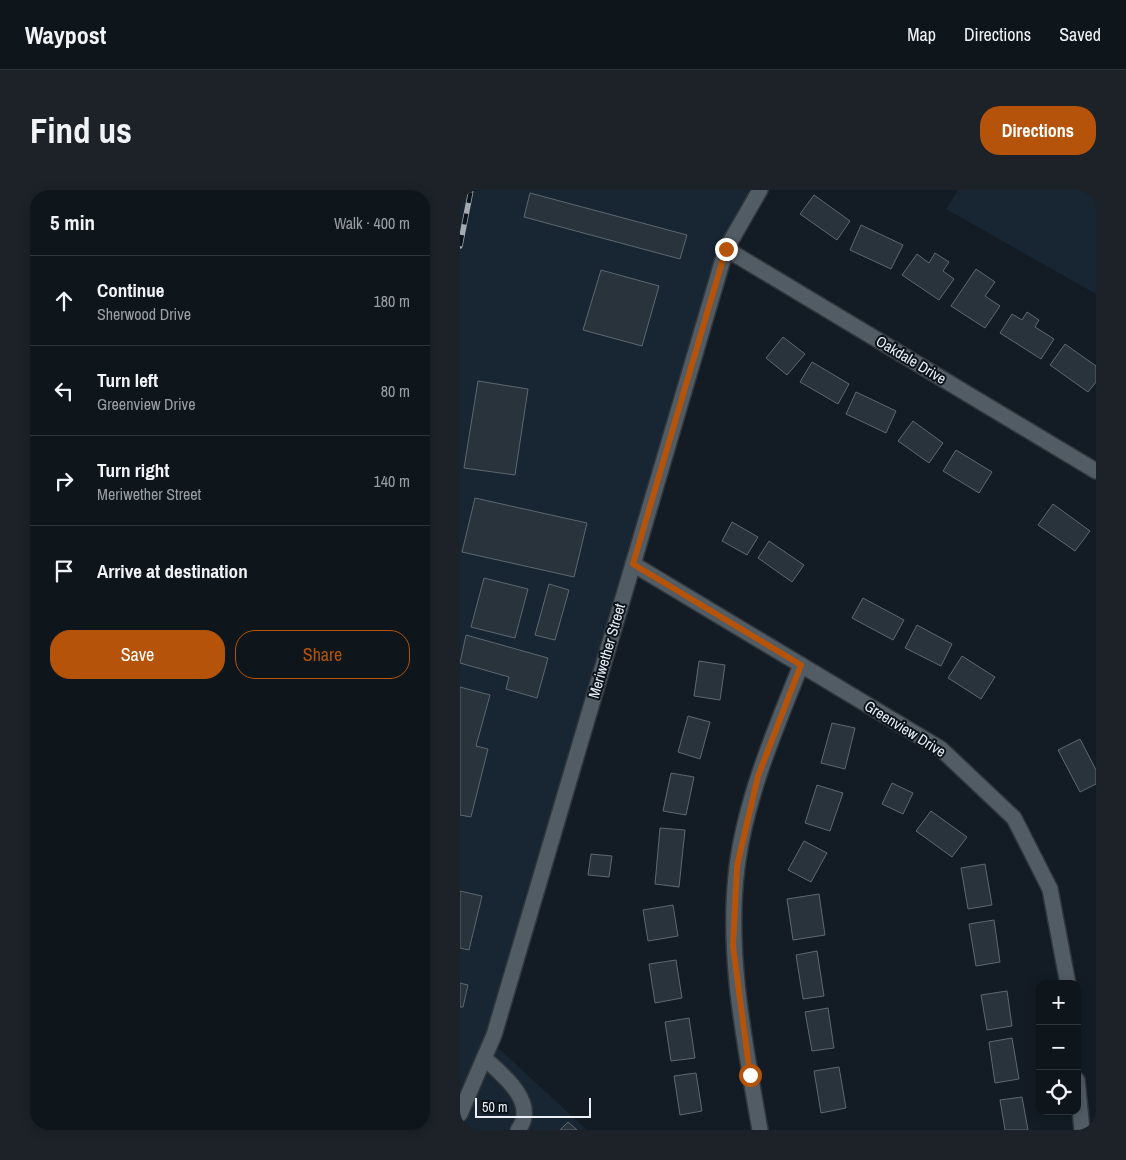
<!DOCTYPE html>
<meta charset="utf-8">
<style>
body{margin:0;font-family:"Archivo Narrow",sans-serif;background:#1c2228;color:#f1f3f6}
.controls{position:absolute;right:15px;bottom:15px;display:grid;overflow:hidden;border-radius:10px;box-shadow:0 2px 12px #0003}
.controls button{width:45px;height:45px;display:grid;place-items:center;padding:0;border:0;border-bottom:1px solid #2e343a;background:#0e151b;color:#f1f3f6;font:25px sans-serif}
.scale{position:absolute;left:15px;bottom:12px;width:116px;box-sizing:border-box;padding-left:5px;border:2px solid #eaf0f5;border-top:0;font-size:14px;line-height:18px;white-space:nowrap;color:#eaf0f5;-webkit-text-stroke:4px #0a131a;paint-order:stroke}
.stop{position:absolute;width:15px;height:15px;margin:-11px;border:4px solid #b45309;border-radius:50%;background:#fff}
.stop.end{background:#b45309;border-color:#fff;box-shadow:0 1px 5px #0008}
.list{margin:0;padding:0;list-style:none}
h2{display:flex;justify-content:space-between;align-items:center;height:65px;margin:0;padding:0 20px;font-size:21px}
h2 small{font-size:16px;font-weight:400;color:#9b9fa3}
.list li{display:grid;grid-template-columns:32px 1fr auto;gap:15px;align-items:center;box-sizing:border-box;height:90px;padding:0 20px;border-top:1px solid #2e343a}
.list b{display:block;font-size:19px;white-space:nowrap}
.list p{margin:0;font-size:16px;white-space:nowrap;color:#9b9fa3}
.list em{font-size:16px;font-style:normal;color:#9b9fa3}
.actions{display:flex;gap:10px;padding:15px 20px}
.actions a{flex:1;padding:11px 0;border:1px solid #b45309;border-radius:20px;text-align:center;font-size:18px;color:#b45309}
.actions .main{background:#b45309;color:#fff}
.icon{flex:none;width:28px;height:28px;fill:none;stroke:currentColor;stroke-width:2;stroke-linecap:round;stroke-linejoin:round}
.map{position:relative;flex:none;width:636px;height:940px;overflow:hidden;border-radius:20px}
header{display:flex;align-items:center;gap:30px;box-sizing:border-box;height:70px;padding:0 25px;background:#0e151b;border-bottom:1px solid #2e343a}
header strong{font-size:24px}
nav{display:flex;gap:28px;margin-inline-start:auto;font-size:18px}
.intro{display:flex;align-items:center;justify-content:space-between;box-sizing:border-box;height:120px;padding:0 30px}
h1{margin:0;font-size:35px}
.button{padding:12px 22px;border-radius:20px;background:#b45309;color:#fff;font-size:18px;font-weight:700}
main{display:flex;gap:30px;padding:0 30px}
aside{flex:1;background:#0e151b;border-radius:20px;box-shadow:0 2px 12px #0003}
.map>svg:first-child{display:block}
.built{fill:#172632}
.building{fill:#29333b;stroke:#5d6871}
.lines{fill:none;stroke-linecap:round;stroke-linejoin:round}
.minor-casing{stroke:#30363b;stroke-width:18}
.minor{stroke:#515c65;stroke-width:15}
.rail-casing{stroke:#a3aab0;stroke-width:5.5}
.rail{stroke:#0a131a;stroke-width:4;stroke-dasharray:11;stroke-linecap:butt}
.route{stroke:#b45309;stroke-width:6}
.labels{text-anchor:middle;stroke-width:4;stroke-linejoin:round;paint-order:stroke}
.street-label{font-size:15px;fill:#eaf0f5;stroke:#0a131a}
</style>
<header>
<strong>Waypost</strong>
<nav><a>Map</a><a>Directions</a><a>Saved</a></nav>
</header>
<div class="intro"><h1>Find us</h1><a class="button">Directions</a></div>
<main>
<aside>
<h2>5 min<small>Walk · 400 m</small></h2>
<ul class="list">
<li><svg class="icon" aria-label="ahead" viewBox="0 0 24 24"><path d="M12 20V5M6 11l6-6 6 6"/></svg><div><b>Continue</b><p>Sherwood Drive</p></div><em>180 m</em></li>
<li><svg class="icon" aria-label="left" viewBox="0 0 24 24"><path d="M17 20v-9H6M10 6l-5 5 5 5"/></svg><div><b>Turn left</b><p>Greenview Drive</p></div><em>80 m</em></li>
<li><svg class="icon" aria-label="right" viewBox="0 0 24 24"><path d="M7 20v-9h11M14 6l5 5-5 5"/></svg><div><b>Turn right</b><p>Meriwether Street</p></div><em>140 m</em></li>
<li><svg class="icon" aria-label="arrive" viewBox="0 0 24 24"><path d="M6 21V4h12l-3 4 3 4H6"/></svg><div><b>Arrive at destination</b></div></li>
</ul>
<div class="actions"><a class="main">Save</a><a>Share</a></div>
</aside>
<div class="map">
<svg width="636" height="940" viewBox="0 0 636 940">
<rect width="100%" height="100%" fill="#131c24"/>
<g class="built">
<polygon points="0,0 298,0 214,236 34,854 127,940 0,940"/>
<polygon points="498,0 636,0 636,104 486,19"/>
</g>
<g class="building">
<polygon points="70,3 227,45 220,69 64,27"/>
<polygon points="354,5 390,31 377,50 340,24"/>
<polygon points="401,35 443,55 431,79 390,60"/>
<polygon points="475,63 489,72 483,81 494,89 479,110 442,85 457,64 469,73"/>
<polygon points="516,79 535,92 525,106 540,116 525,138 491,116"/>
<polygon points="141,80 199,96 182,156 123,140"/>
<polygon points="567,122 579,130 575,137 594,149 581,169 540,143 552,124 562,130"/>
<polygon points="323,147 345,164 327,185 306,168"/>
<polygon points="605,154 636,176 636,192 628,202 590,175"/>
<polygon points="352,172 389,194 378,214 340,192"/>
<polygon points="18,191 68,199 55,285 4,278"/>
<polygon points="396,202 436,221 426,243 386,224"/>
<polygon points="453,231 483,253 469,273 438,251"/>
<polygon points="496,260 532,282 519,303 483,281"/>
<polygon points="15,308 127,333 114,387 2,362"/>
<polygon points="593,314 630,341 615,361 578,335"/>
<polygon points="272,332 298,347 287,365 262,351"/>
<polygon points="309,351 344,375 332,392 298,368"/>
<polygon points="24,388 68,399 55,448 11,437"/>
<polygon points="89,394 109,400 95,450 75,445"/>
<polygon points="403,408 444,430 433,450 392,428"/>
<polygon points="457,435 492,454 481,476 445,458"/>
<polygon points="6,445 88,468 77,508 46,499 49,487 0,473"/>
<polygon points="502,466 535,487 521,509 488,488"/>
<polygon points="239,471 265,475 260,510 234,506"/>
<polygon points="0,497 30,505 16,556 28,559 11,627 0,625"/>
<polygon points="228,526 250,532 240,569 218,562"/>
<polygon points="372,533 395,538 385,579 361,573"/>
<polygon points="620,549 636,580 636,594 620,602 598,560"/>
<polygon points="211,583 234,587 226,625 203,621"/>
<polygon points="432,593 453,603 443,624 422,614"/>
<polygon points="357,595 383,603 370,641 345,633"/>
<polygon points="471,621 507,647 492,667 456,641"/>
<polygon points="200,638 225,640 219,697 195,694"/>
<polygon points="344,651 367,663 351,692 328,680"/>
<polygon points="131,664 152,666 149,687 128,685"/>
<polygon points="525,674 532,715 508,719 501,678"/>
<polygon points="0,701 22,706 9,760 0,758"/>
<polygon points="359,704 365,745 333,750 327,709"/>
<polygon points="213,715 218,746 188,751 183,720"/>
<polygon points="534,730 540,772 516,776 509,734"/>
<polygon points="357,761 364,806 343,809 336,765"/>
<polygon points="216,770 222,808 195,813 189,774"/>
<polygon points="0,793 8,795 3,817 0,817"/>
<polygon points="547,801 552,836 527,840 521,805"/>
<polygon points="368,818 374,858 352,861 345,822"/>
<polygon points="229,828 235,868 211,871 205,832"/>
<polygon points="552,848 559,889 535,893 529,852"/>
<polygon points="379,877 386,918 361,923 354,881"/>
<polygon points="236,883 242,921 220,925 214,886"/>
<polygon points="562,907 568,940 545,940 540,910"/>
<polygon points="108,932 117,940 100,940"/>
</g>
<g class="lines">
<defs>
<g id="minor">
<polyline points="266,59 636,281"/>
<polyline points="173,374 481,559 554,628 590,699 608,794"/>
<path d="M24,868C42,884 79,913 58,940"/>
<polyline points="617,890 622,940"/>
<polyline points="0,924 34,845 266,59 300,0"/>
<path d="M300,940C285,854 266,764 277,677C286,607 315,540 341,475"/>
</g>
</defs>
<use href="#minor" class="minor-casing"/>
<use href="#minor" class="minor"/>
<defs>
<polyline id="rail" points="0,56 11,0"/>
</defs>
<use href="#rail" class="rail-casing"/>
<use href="#rail" class="rail"/>
</g>
<g class="lines">
<polyline class="route" points="266,59 173,374 341,475 298,586 277,676 273,756 290,885"/>
</g>
<g class="labels">
<g class="street-label">
<text transform="translate(451 170) rotate(31)" y="5">Oakdale Drive</text>
<text transform="translate(147 461) rotate(-74)" y="5">Meriwether Street</text>
<text transform="translate(445 539) rotate(32)" y="5">Greenview Drive</text>
</g>
</g>
</svg>
<div class="controls">
<button>+</button>
<button>−</button>
<button><svg class="icon" aria-label="locate" viewBox="0 0 24 24"><circle cx="12" cy="12" r="6"/><path d="M12 2v4M12 18v4M2 12h4M18 12h4"/></svg></button>
</div>
<div class="scale">50 m</div>
<div class="stop" style="left:290px;top:885px"></div>
<div class="stop end" style="left:266px;top:59px"></div>
</div>
</main>
